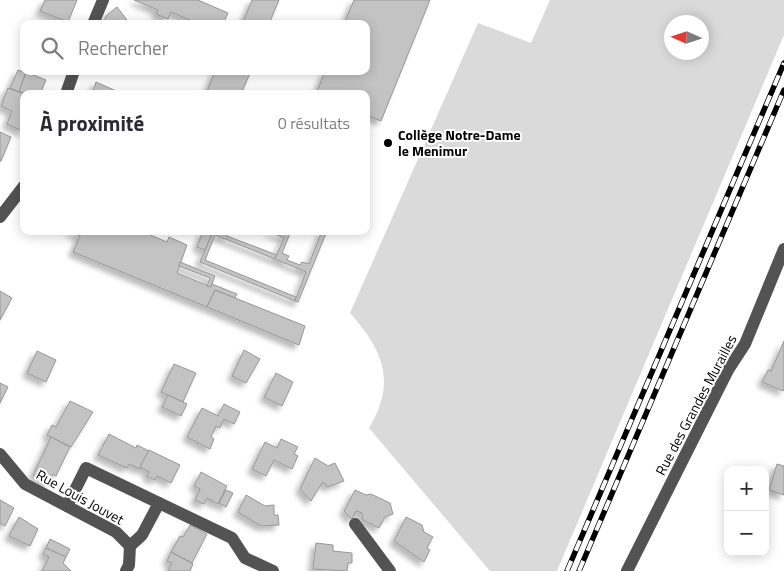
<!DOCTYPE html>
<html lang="fr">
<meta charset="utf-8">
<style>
body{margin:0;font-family:"Titillium Web",sans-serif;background:#f7f7f7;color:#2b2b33}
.controls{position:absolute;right:15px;bottom:15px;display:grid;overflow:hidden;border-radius:10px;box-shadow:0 2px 12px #0003}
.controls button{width:45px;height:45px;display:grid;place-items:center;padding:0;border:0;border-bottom:1px solid #e1e1e2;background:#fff;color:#2b2b33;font:25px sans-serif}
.compass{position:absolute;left:664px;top:15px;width:45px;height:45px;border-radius:50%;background:#fff;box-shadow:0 2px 12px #0003;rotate:273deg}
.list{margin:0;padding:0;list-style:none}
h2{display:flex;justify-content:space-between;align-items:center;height:65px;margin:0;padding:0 20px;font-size:21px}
h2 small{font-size:16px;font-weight:400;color:#7c7c81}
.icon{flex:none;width:28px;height:28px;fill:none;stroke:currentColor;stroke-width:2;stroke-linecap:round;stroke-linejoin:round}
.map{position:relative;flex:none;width:784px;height:571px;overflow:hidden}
.search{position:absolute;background:#fff;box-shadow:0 2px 12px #0003;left:20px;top:20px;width:350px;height:55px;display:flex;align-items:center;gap:12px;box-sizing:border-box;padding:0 18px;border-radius:10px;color:#7c7c81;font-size:19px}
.panel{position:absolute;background:#fff;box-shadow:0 2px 12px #0003;left:20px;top:90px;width:350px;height:145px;border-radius:10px}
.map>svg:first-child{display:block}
.green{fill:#dadada;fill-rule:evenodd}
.building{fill:#c3c3c3;stroke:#979797;filter:url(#shadow)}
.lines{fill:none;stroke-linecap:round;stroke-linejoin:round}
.minor{stroke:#535353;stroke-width:12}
.rail-casing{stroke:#000;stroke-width:5.5}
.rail{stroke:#fff;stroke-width:4;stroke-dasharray:11;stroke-linecap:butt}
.poi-dot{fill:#000;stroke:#fff;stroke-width:2}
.labels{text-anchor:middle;stroke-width:4;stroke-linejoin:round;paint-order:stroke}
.poi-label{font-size:14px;font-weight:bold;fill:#000;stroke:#fff;text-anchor:start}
.street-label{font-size:14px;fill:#000;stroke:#fff}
</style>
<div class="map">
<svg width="784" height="571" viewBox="0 0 784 571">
<defs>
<filter id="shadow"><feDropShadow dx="-4.5" dy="4.5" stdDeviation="2.5" flood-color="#0004"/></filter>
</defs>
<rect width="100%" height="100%" fill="#fff"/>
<path class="green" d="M550,0H784V35L557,571H490L369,428C397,382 383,350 350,313L478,23L531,43ZM672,22H702V52H672Z"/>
<g class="building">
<polygon points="45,0 77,0 68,22 40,11"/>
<polygon points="134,0 198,0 228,13 223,24 199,24 171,12 168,19 156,14 158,10"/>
<polygon points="252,0 279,0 269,24 242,24"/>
<polygon points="354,0 430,0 381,121 366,115 366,94 316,94 325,71 366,71 366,24 344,24"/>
<polygon points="117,7 130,24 103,24 106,16"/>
<polygon points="18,70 26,73 19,92 10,88"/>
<polygon points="215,71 251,71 241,94 206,94"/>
<polygon points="26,72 46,80 40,94 19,92"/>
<polygon points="96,82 123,94 92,94"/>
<polygon points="8,88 24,94 24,132 7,124 12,111 1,106"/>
<polygon points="0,132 11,137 1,161 0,161"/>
<polygon points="69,231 141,231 167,242 169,237 187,245 177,273 211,287 212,284 237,294 235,298 215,290 207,307 73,252 80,236"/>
<polygon points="203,231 212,234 205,250 197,247"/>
<polygon points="205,231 216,231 224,234 225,231 229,231 227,236 277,255 275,259 215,235 205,260 296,297 295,301 200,262 212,234"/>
<polygon points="268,231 285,234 286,231 291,231 282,253 289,256 287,260 300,265 302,262 309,264 322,231 327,231 298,302 295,301 306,272 275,259 284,238"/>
<polygon points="180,262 215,276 211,287 207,286 210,278 179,266"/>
<polygon points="215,290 305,326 299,345 207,307"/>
<polygon points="0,291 12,298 0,320"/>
<polygon points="784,341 784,390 783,391 762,382 768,370 771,371"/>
<polygon points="244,350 260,359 246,383 232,376"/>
<polygon points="37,351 56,360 46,382 27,373"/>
<polygon points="174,364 196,373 183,402 161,392"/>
<polygon points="276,373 293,382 282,406 264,397"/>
<polygon points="0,383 8,387 0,403"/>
<polygon points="168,395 187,404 181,416 162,407"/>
<polygon points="70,401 93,412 71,447 47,435 52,425 56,427"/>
<polygon points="224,404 240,412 234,424 224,419 220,428 216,426 211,437 214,439 210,449 187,437 202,408 218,416"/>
<polygon points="109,434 136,448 137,445 149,451 140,469 129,464 127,468 98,455"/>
<polygon points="51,437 70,447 56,476 53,474 49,483 33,475"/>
<polygon points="281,439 298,447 294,454 298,456 292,469 274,460 266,476 252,469 265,442 277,448"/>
<polygon points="149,450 180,465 171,483 157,476 155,480 147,476 149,472 140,467"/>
<polygon points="315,458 328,466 335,463 344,481 327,487 325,483 322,483 311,501 300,489"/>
<polygon points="777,464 784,466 784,495 769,490"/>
<polygon points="201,472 227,486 218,504 207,498 204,504 195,500 200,489 194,486"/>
<polygon points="226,490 233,493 226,507 219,503"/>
<polygon points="355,490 366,495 371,494 390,503 393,514 385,517 379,528 363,520 362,513 356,511 352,520 344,511"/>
<polygon points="246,495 265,506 274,505 274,515 278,515 279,525 261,526 238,512"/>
<polygon points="0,500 14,508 5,526 0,523"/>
<polygon points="19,517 38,529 30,546 9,536"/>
<polygon points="406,517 422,525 424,532 433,537 427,548 430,550 424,562 394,541"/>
<polygon points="190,525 207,534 192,563 171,552 180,536 183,537"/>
<polygon points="50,539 70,549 66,557 46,548"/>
<polygon points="316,543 333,545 333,551 352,553 352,563 348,563 347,571 313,569"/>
<polygon points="46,548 66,557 63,563 71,571 42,571 49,557 43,554"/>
<polygon points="171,552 193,564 190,571 168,571 172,563 167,561"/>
</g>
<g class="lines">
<g class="minor">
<polyline points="93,24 103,0"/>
<polyline points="66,94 74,71"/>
<polyline points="0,217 24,186"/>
<polyline points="0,454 25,484 116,532 130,546 129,565 126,571"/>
<polyline points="67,506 86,468 232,538 245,558 273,571"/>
<polyline points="355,524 390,571"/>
<polyline points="130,546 142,535 159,503"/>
<polyline points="627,571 728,370 745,344 784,249"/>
</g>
<defs>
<g id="rail">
<polyline points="567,571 784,63"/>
<polyline points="579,571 784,90"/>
</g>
</defs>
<use href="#rail" class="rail-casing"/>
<use href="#rail" class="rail"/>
</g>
<circle class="poi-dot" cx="388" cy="143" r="5"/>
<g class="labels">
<g class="poi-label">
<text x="398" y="140">Collège Notre-Dame<tspan x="398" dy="16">le Menimur</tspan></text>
</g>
<g class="street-label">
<text transform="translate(696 405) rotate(-62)" y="5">Rue des Grandes Murailles</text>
<text transform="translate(80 497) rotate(29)" y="5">Rue Louis Jouvet</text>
</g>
</g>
</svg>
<div class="controls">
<button>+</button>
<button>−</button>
</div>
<svg class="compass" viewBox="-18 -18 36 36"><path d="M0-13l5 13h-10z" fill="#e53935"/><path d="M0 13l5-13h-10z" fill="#7c7c81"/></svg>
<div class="search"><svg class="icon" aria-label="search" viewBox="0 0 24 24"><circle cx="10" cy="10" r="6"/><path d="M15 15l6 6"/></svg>Rechercher</div>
<section class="panel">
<h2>À proximité<small>0 résultats</small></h2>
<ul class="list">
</ul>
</section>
</div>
